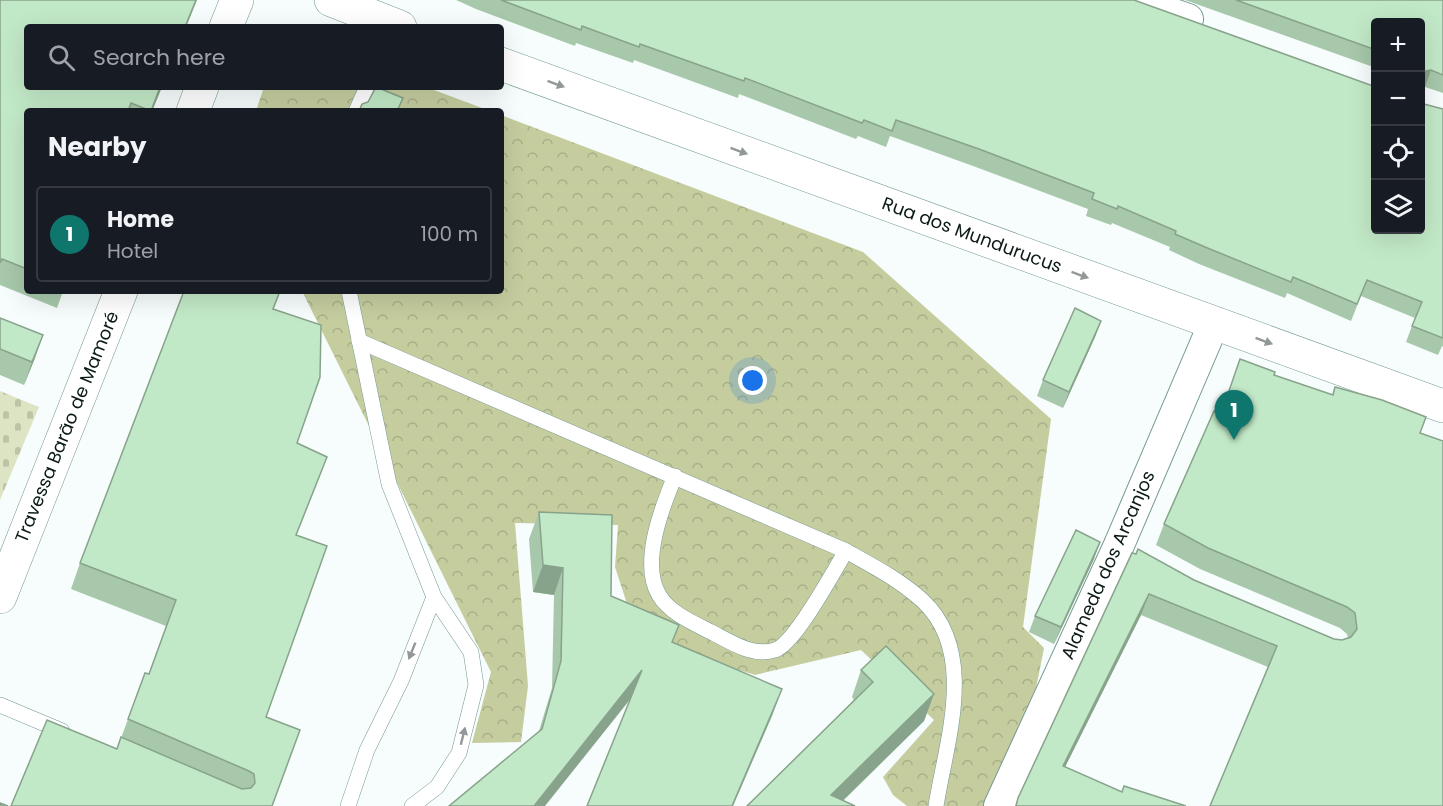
<!DOCTYPE html>
<meta charset="utf-8">
<style>
body{margin:0;font-family:Poppins,sans-serif;background:#20242c;color:#f1f3f6}
.controls{position:absolute;right:18px;top:18px;display:grid;overflow:hidden;border-radius:6px;box-shadow:0 6px 24px #0002}
.controls button{width:54px;height:54px;display:grid;place-items:center;padding:0;border:0;border-bottom:2px solid #363941;background:#171b24;color:#f1f3f6;font:30px sans-serif}
.you{position:absolute;left:753px;top:381px;width:21px;height:21px;margin:-15px;border:4px solid #fff;border-radius:50%;background:#1a73e8;box-shadow:0 0 0 9px #1a73e833}
.badge{display:grid;place-items:center;width:39px;height:39px;border-radius:50%;background:#0f766e;color:#fff;font-size:20px;font-weight:700}
.pin{position:absolute;translate:-50% -50px;filter:drop-shadow(0 2px 3px #0008)}
.pin::after{content:'';position:absolute;top:32px;width:21px;height:18px;background:inherit;clip-path:polygon(0 0,100% 0,50% 100%)}
.list{margin:0;padding:0;list-style:none}
h2{display:flex;justify-content:space-between;align-items:center;height:78px;margin:0;padding:0 24px;font-size:26px}
h2 small{font-size:20px;font-weight:400;color:#9ea1a6}
.list li{display:grid;grid-template-columns:39px 1fr auto;gap:18px;align-items:center;box-sizing:border-box;height:96px;margin:0 12px 12px;padding:0 12px;border:2px solid #363941;border-radius:6px}
.list b{display:block;font-size:22px;white-space:nowrap}
.list p{margin:0;font-size:20px;white-space:nowrap;color:#9ea1a6}
.list em{font-size:20px;font-style:normal;color:#9ea1a6}
.icon{flex:none;width:33px;height:33px;fill:none;stroke:currentColor;stroke-width:2;stroke-linecap:round;stroke-linejoin:round}
.map{position:relative;flex:none;width:1443px;height:806px;overflow:hidden}
.search{position:absolute;background:#171b24;box-shadow:0 6px 24px #0002;left:24px;top:24px;width:480px;height:66px;display:flex;align-items:center;gap:15px;box-sizing:border-box;padding:0 21px;border-radius:6px;color:#9ea1a6;font-size:22px}
.panel{position:absolute;background:#171b24;box-shadow:0 6px 24px #0002;left:24px;top:108px;width:480px;height:186px;border-radius:6px}
.map>svg:first-child{display:block}
.forest{fill:url(#forest-crowns)}
.cemetery{fill:url(#cemetery-stones)}
.lines{fill:none;stroke-linecap:round;stroke-linejoin:round}
.lane-casing{stroke:#749992;stroke-width:16}
.street-casing{stroke:#749992;stroke-width:32}
.secondary-casing{stroke:#749992;stroke-width:34}
.lane{stroke:#fff;stroke-width:15}
.street{stroke:#fff;stroke-width:30}
.secondary{stroke:#fff;stroke-width:33}
.wall{fill:#a7c8ab}
.shaded-wall{fill:#88a38b}
.building{fill:#c2e9c7;stroke:#88a38b;stroke-width:1.5}
.oneway{fill:#929897}
.labels{text-anchor:middle;stroke-width:4.5;stroke-linejoin:round;paint-order:stroke}
.street-label{font-size:18px;fill:#0c1b18;stroke:#fff}
</style>
<div class="map">
<svg width="1443" height="806" viewBox="0 0 1443 806">
<defs>
<pattern id="forest-crowns" width="20" height="18" patternUnits="userSpaceOnUse" patternTransform="scale(1.5)"><rect width="20" height="18" fill="#c5cd9f"/><path d="M2 6a3 3 0 1 1 6 0M12 15a3 3 0 1 1 6 0" fill="none" stroke="#a8af88"/></pattern>
<pattern id="cemetery-stones" width="16" height="16" patternUnits="userSpaceOnUse" patternTransform="scale(1.5)"><rect width="16" height="16" fill="#dde4c3"/><path d="M2 7V4a2 2 0 0 1 4 0v3zM10 15v-3a2 2 0 0 1 4 0v3z" fill="#bcc3a7"/></pattern>
</defs>
<rect width="100%" height="100%" fill="#f6fdfc"/>
<g class="forest">
<polygon points="264,87 426,87 490,111 256,111"/>
<polygon points="501,115 863,252 1051,419 1023,627 1044,648 1027,734 983,806 907,806 893,795 883,777 934,720 861,650 755,675 698,657 665,642 629,610 615,567 618,525 515,523 528,686 521,742 472,743 491,672 302,291 501,291"/>
</g>
<polygon class="cemetery" points="0,391 39,407 0,500"/>
<g class="lines">
<defs>
<g id="lane">
<polyline points="356,111 367,87"/>
<polyline points="349,291 389,484 434,597 471,652 476,685 459,753 437,787 412,806"/>
<path d="M359,341L846,551C873,566 900,580 923,601C978,653 946,742 936,806"/>
<path d="M675,476C662,507 640,563 659,595C670,614 696,624 715,634C732,643 754,657 775,650C795,644 833,572 846,551"/>
<polyline points="0,705 62,731"/>
<polyline points="348,806 367,750 401,681 434,597"/>
</g>
<g id="street">
<polyline points="1134,0 1188,19"/>
<polyline points="999,806 1119,545 1214,323"/>
</g>
<g id="secondary">
<polyline points="331,0 400,27"/>
<polyline points="226,27 237,0"/>
<polyline points="501,64 1443,406"/>
<polyline points="193,111 202,87"/>
<polyline points="0,597 121,291"/>
</g>
</defs>
<use href="#lane" class="lane-casing"/>
<use href="#street" class="street-casing"/>
<use href="#secondary" class="secondary-casing"/>
<use href="#lane" class="lane"/>
<use href="#street" class="street"/>
<use href="#secondary" class="secondary"/>
</g>
<g class="wall">
<polygon points="0,0 27,87 162,87 152,111 27,111 27,291 63,291 57,308 0,285"/>
<polygon points="456,0 1134,0 1376,230 1443,109 1443,347 1442,346 1438,355 1406,342 1415,318 1361,296 1351,321 1287,293 1285,298 1199,264 1169,250 1170,247 1112,223 1111,225 1086,216 1088,209 973,166 890,136 886,147 858,136 856,139 739,94 738,98 634,60 633,63 576,43 575,46 476,9"/>
<polygon points="1185,0 1443,0 1443,93 1425,87 1376,22 1376,68"/>
<polygon points="273,309 297,443 327,457 296,535 266,717 272,806 117,749 145,673 149,674 166,626 71,589 80,563"/>
<polygon points="0,318 35,358 24,385 0,375"/>
<polygon points="1101,321 1095,337 1063,408 1037,396 1043,380"/>
<polygon points="1274,375 1332,395 1335,387 1421,433 1443,806 1268,667 1141,615 1065,767 1122,792 1186,806 1015,806 1018,798 1132,553 1194,580 1334,639 1342,640 1348,638 1347,634 1340,628 1200,569 1156,545 1164,524 1221,414"/>
<polygon points="539,512 611,596 679,625 673,642 772,716 630,700 539,731 552,688 554,595 533,592 529,539"/>
<polygon points="1094,559 1054,644 1029,632 1035,616"/>
<polygon points="861,670 934,694 924,721 843,801 747,806 854,700 852,697"/>
</g>
<g class="shaded-wall">
<polygon points="196,0 197,0 186,27 185,27"/>
<polygon points="1431,70 1425,87 1420,87 1420,72"/>
<polygon points="160,87 162,87 152,111 151,111"/>
<polygon points="1101,321 1095,337 1063,408 1069,392"/>
<polygon points="43,335 35,358 24,385 32,362"/>
<polygon points="327,457 317,483 286,561 296,535"/>
<polygon points="1100,542 1094,559 1054,644 1061,627"/>
<polygon points="543,565 563,568 554,595 533,592"/>
<polygon points="1149,594 1141,615 1055,787 1063,766"/>
<polygon points="642,670 632,697 545,806 534,806"/>
<polygon points="782,689 772,716 733,806 732,806"/>
<polygon points="934,694 924,721 837,806 831,795"/>
</g>
<g class="building">
<polygon points="0,0 196,0 185,27 27,27 27,87 160,87 151,111 131,103 128,111 27,111 27,269 2,259 0,263"/>
<polygon points="501,0 1134,0 1376,87 1376,230 1420,230 1420,103 1443,109 1443,338 1412,326 1422,302 1367,280 1357,304 1293,277 1291,282 1205,247 1175,234 1176,231 1118,206 1117,209 1092,199 1094,193 979,149 896,120 892,131 864,120 862,123 745,78 744,81 640,44 639,47 582,26 581,30"/>
<polygon points="1236,0 1443,0 1443,75 1431,70 1420,72 1420,22 1376,22 1376,50"/>
<polygon points="376,87 403,98 397,111 359,111 362,104 368,102"/>
<polygon points="184,291 280,291 273,309 321,325 320,377 297,443 327,457 296,535 327,546 266,717 300,730 272,806 11,806 47,720 117,749 121,737 242,789 251,788 255,783 254,774 249,771 128,719 145,673 149,674 176,600 80,563"/>
<polygon points="1075,308 1101,321 1069,392 1043,380"/>
<polygon points="0,318 43,335 32,362 0,349"/>
<polygon points="1240,359 1275,372 1274,375 1333,395 1335,387 1382,400 1426,417 1420,433 1443,441 1443,806 1210,806 1277,646 1149,594 1063,766 1122,792 1124,786 1186,806 1016,806 1018,798 1132,553 1136,554 1138,549 1194,580 1334,639 1342,640 1351,637 1357,629 1355,613 1347,607 1208,548 1164,524 1214,411 1221,414"/>
<polygon points="539,512 612,515 611,596 679,625 672,642 782,689 732,806 587,806 642,670 534,806 449,806 542,729 561,661 563,568 543,565"/>
<polygon points="1076,530 1100,542 1061,627 1035,616"/>
<polygon points="886,646 934,694 831,795 855,806 747,806 873,682 861,670"/>
<polygon points="0,803 8,806 0,806"/>
</g>
<defs><path id="oneway-solid" d="M-6-.8H1V-3.2L6.5 0L1 3.2V.8H-6Z" transform="scale(1.5)"/></defs>
<g class="oneway">
<use href="#oneway-solid" transform="translate(556 84) rotate(20)"/>
<use href="#oneway-solid" transform="translate(739 151) rotate(20)"/>
<use href="#oneway-solid" transform="translate(1080 275) rotate(20)"/>
<use href="#oneway-solid" transform="translate(1264 341) rotate(20)"/>
<use href="#oneway-solid" transform="translate(412 651) rotate(112)"/>
<use href="#oneway-solid" transform="translate(463 736) rotate(-76)"/>
</g>
<g class="labels">
<g class="street-label">
<text transform="translate(972 235) rotate(20)" y="6">Rua dos Mundurucus</text>
<text transform="translate(67 427) rotate(-68)" y="6">Travessa Barão de Mamoré</text>
<text transform="translate(1108 565) rotate(-66)" y="6">Alameda dos Arcanjos</text>
</g>
</g>
</svg>
<div class="controls">
<button>+</button>
<button>−</button>
<button><svg class="icon" aria-label="locate" viewBox="0 0 24 24"><circle cx="12" cy="12" r="6"/><path d="M12 2v4M12 18v4M2 12h4M18 12h4"/></svg></button>
<button><svg class="icon" aria-label="layers" viewBox="0 0 24 24"><path d="M12 4l9 5-9 5-9-5zM3 14l9 5 9-5"/></svg></button>
</div>
<div class="you"></div>
<div class="pin badge" style="left:1234px;top:440px">1</div>
<div class="search"><svg class="icon" aria-label="search" viewBox="0 0 24 24"><circle cx="10" cy="10" r="6"/><path d="M15 15l6 6"/></svg>Search here</div>
<section class="panel">
<h2>Nearby<small></small></h2>
<ul class="list">
<li><span class="badge">1</span><div><b>Home</b><p>Hotel</p></div><em>100 m</em></li>
</ul>
</section>
</div>
